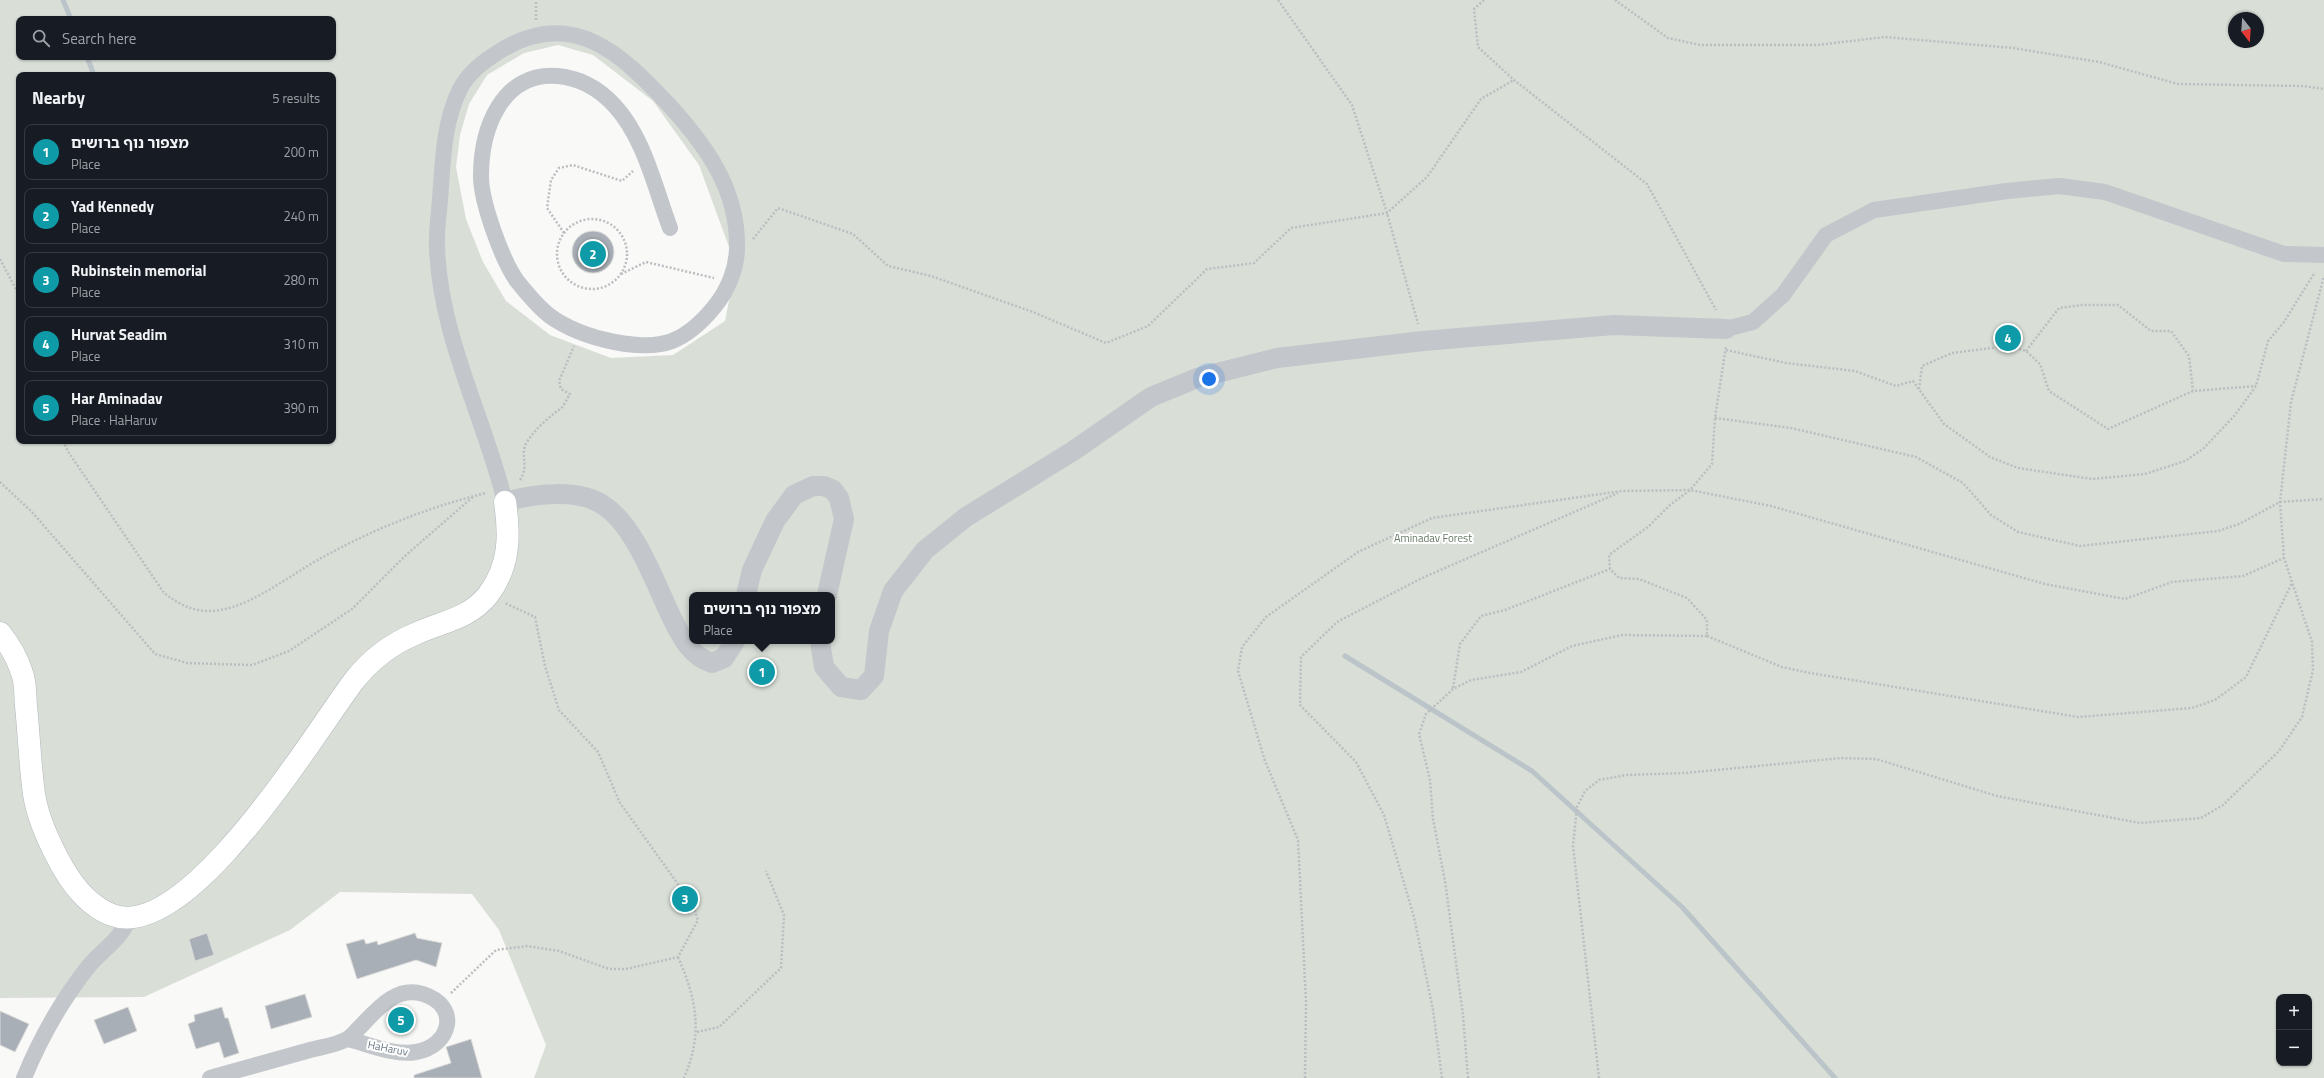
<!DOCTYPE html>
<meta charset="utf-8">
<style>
body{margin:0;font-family:"Titillium Web","Noto Sans Hebrew",sans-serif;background:#20242c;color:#f1f3f6}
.controls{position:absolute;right:12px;bottom:12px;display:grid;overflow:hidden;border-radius:8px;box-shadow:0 1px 3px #0004}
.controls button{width:36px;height:36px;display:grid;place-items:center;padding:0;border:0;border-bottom:1px solid #363941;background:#171b24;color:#f1f3f6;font:20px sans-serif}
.compass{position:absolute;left:2228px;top:12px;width:36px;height:36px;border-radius:50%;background:#171b24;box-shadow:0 1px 3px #0004;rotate:163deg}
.you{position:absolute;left:1209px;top:379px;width:14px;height:14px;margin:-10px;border:3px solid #fff;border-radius:50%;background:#1a73e8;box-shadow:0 0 0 6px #1a73e833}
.badge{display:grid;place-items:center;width:26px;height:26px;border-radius:50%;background:#2563eb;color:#fff;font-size:13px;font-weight:700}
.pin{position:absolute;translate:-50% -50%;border:2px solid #fff;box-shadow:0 1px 4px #0006}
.popup{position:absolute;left:689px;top:592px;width:146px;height:52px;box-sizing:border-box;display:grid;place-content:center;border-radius:8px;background:#171b24;filter:drop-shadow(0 1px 3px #0005);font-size:13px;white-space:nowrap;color:#9ea1a6}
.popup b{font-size:15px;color:#f1f3f6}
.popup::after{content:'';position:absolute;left:50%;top:100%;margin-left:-8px;border:8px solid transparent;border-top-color:#171b24}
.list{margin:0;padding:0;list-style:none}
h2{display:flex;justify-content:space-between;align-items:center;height:52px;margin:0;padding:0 16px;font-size:17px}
h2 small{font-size:13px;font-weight:400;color:#9ea1a6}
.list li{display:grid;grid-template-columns:26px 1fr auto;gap:12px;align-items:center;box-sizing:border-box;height:56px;margin:0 8px 8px;padding:0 8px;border:1px solid #363941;border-radius:8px}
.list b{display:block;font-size:15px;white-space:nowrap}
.list p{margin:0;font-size:13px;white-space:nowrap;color:#9ea1a6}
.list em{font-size:13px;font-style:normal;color:#9ea1a6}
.icon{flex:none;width:22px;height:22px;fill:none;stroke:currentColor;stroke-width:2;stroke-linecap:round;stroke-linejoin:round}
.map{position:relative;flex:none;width:2324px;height:1078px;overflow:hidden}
.search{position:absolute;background:#171b24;box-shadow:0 1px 3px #0004;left:16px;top:16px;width:320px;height:44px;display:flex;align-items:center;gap:10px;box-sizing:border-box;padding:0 14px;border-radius:8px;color:#9ea1a6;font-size:15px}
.panel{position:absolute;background:#171b24;box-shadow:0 1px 3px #0004;left:16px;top:72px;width:320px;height:372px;border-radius:8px}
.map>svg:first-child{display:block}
.green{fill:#d9ded7;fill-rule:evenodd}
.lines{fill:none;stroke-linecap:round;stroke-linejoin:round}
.stream{stroke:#bbc4c9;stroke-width:5}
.building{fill:#a9afb6;stroke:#dbdbda}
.secondary-casing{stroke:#b3b8bd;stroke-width:23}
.path{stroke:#bbbec0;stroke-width:2.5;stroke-dasharray:2 2;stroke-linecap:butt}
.minor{stroke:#c3c6ca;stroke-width:16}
.tertiary{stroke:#c3c6ca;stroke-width:20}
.secondary{stroke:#fff;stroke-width:22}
.labels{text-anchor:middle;stroke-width:4;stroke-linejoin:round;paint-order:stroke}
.park-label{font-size:11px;fill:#677866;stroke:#fff}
.street-label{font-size:11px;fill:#6b7885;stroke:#fff}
</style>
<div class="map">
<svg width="2324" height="1078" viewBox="0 0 2324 1078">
<rect width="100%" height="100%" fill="#f9f9f8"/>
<path class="green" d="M0,0H2324V1078H534L546,1045L499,930L472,894L340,892L290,930L144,997L0,998ZM2234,18H2258V42H2234ZM19,19H333V57H19ZM558,45L593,55L653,101L699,165L736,266L725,321L673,355L611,358L550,335L506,301L483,262L466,219L456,167L460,135L469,104L487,75L524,53ZM19,75H333V441H19ZM692,595H832V641H692ZM2279,997H2309V1063H2279Z"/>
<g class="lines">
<g class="stream">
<polyline points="63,0 71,19"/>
<polyline points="87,57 94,75"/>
<polyline points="1345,656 1532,771 1682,907 1835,1078"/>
</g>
</g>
<g class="building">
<circle cx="593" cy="252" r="21"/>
<polygon points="207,933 214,955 195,961 189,939"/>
<polygon points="415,933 417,938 442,943 436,967 416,960 357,979 346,944 364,939 366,944 377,941 378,945"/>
<polygon points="305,994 312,1017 271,1029 265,1006"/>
<polygon points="128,1007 137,1031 104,1044 94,1020"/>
<polygon points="222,1007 225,1018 228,1018 239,1053 224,1058 219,1042 196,1049 188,1024 195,1021 194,1015"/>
<polygon points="0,1011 29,1024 15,1052 0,1045"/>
<polygon points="471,1039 482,1078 414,1078 414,1075 451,1063 446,1047"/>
</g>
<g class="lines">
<defs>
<path id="secondary" d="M0,633C9,644 18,660 22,673C26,683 25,696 26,706C29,735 30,765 34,794C38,820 50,845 63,868C74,887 91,907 112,915C188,943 314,734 353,682C370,660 391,644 415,634C441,622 469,619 488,595C510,566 510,535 505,502"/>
</defs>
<use href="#secondary" class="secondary-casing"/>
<g class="path">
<polyline points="1278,0 1352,105 1387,213 1418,324"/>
<polyline points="1484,0 1474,9 1478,47 1514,80 1647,184 1716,310"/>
<polyline points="1615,0 1668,38 1700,45 1817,45 1885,37 2013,48 2099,62 2178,84 2303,86 2324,89"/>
<polyline points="536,20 536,0"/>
<circle cx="592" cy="254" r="35"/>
<polyline points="564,233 547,208 551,180 559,168 573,165 622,181 633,171"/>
<polyline points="753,239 778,208 853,234 888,266 931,276 1033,312 1106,343 1148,326 1207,269 1254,263 1291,228 1387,213 1427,177 1481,99 1514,80"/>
<polyline points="0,259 19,295"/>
<polyline points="621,274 646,262 714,278"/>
<polyline points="1726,350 1786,363 1855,371 1896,386 1913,381 1944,424 1990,457 2018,468 2092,479 2145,474 2185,461 2203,449 2235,415 2256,386 2268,341 2284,322 2315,272"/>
<polyline points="2026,351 2059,308 2082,305 2118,305 2151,331 2171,331 2189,356 2193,391"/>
<polyline points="1919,389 1922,366 1952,353 2009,346 2026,351 2040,364 2049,391 2108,429 2193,391 2256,386"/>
<polyline points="1715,418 1791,428 1916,457 1963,483 1991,515 2018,532 2080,546 2218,531 2239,524 2280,502 2324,499"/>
<path d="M63,441L69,453L164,593C181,606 198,614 220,610C254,605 294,572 325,556C376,528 429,507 486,493"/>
<path d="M520,480C530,464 519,454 527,442C536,428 548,418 560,409C564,407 567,398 570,394L561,389L559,381L574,346"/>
<polyline points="0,482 32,512 155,654 187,663 252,665 289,651 352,609 406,555 474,496"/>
<polyline points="1707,636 1782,667 1810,673 2078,717 2192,708 2215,700 2246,677 2292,583"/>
<polyline points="1453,688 1460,644 1481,616 1505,610 1610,569"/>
<path d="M678,957C697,1000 703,1034 684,1078"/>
<polyline points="451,993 496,950 527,946 559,951 609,969 626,969 678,957 698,920 693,905 620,803 598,752 559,710 545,666 535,617 505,603"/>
<polyline points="697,1032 719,1027 781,968 784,915 766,871"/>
<polyline points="1305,1078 1306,1002 1298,840 1265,761 1238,671 1242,647 1266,617 1358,552 1432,518 1622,491 1690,490 1771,506 2045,584 2125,599 2172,582 2243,576 2284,558"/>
<polyline points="1442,1078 1433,1010 1414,917 1384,815 1356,762 1300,705 1301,657 1337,622 1422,578 1618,493"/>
<polyline points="1468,1078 1463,1015 1445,881 1433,819 1430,780 1419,734 1426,714 1453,689 1471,680 1521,672 1572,646 1622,635 1707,636 1707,620 1687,598 1639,579 1619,578 1610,569 1609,555 1649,526 1670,505 1690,490 1712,464 1715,418 1726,346"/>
<polyline points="1599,1078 1573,846 1577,807 1585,791 1599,780 1626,775 1685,773 1841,758 1876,759 1997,796 2140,823 2201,818 2223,805 2279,751 2302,717 2313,670 2312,642 2284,558 2280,502 2291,402 2324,276"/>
</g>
<g class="minor">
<polyline points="1726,329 1753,322 1783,295 1826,235 1874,210 2007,191 2059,186 2105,192 2284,254 2324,255"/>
<path d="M505,502C484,416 440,337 437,247C436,231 439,215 440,199C443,162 443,123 460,89C469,72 484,61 500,51C572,6 622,54 670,106C707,147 738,190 737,247C737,268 728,290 715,306C703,321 690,334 672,341C639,354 569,335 544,311C535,303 525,291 517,281C502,260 481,202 481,176C481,129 502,71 558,76C580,78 599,89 614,105C644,137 655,188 670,228"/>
<path d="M24,1078C40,1039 62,1000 88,967C102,950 120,940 129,919"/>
<path d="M210,1078C243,1069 277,1059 310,1050C321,1047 337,1045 347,1039C351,1037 355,1032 358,1029C376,1011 395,985 423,994C461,1006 451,1046 416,1052C395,1056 368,1044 348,1039"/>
</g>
<g class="tertiary">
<path d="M505,502C532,494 578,488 603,505C635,525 655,583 671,616C681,636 690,656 712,663L724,658L735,641"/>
<polyline points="746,595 752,570 775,521 794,495 813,486 824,486 833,490 839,498 844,519 827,595"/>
<polyline points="820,641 824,667 841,687 861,690 874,676 879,631 893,591 925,550 966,517 1073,451 1151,397 1197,378 1277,358 1423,341 1614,325 1726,329"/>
</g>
<use href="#secondary" class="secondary"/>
</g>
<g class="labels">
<g class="park-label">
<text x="1433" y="542">Aminadav Forest</text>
</g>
<g class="street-label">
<text transform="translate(388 1048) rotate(11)" y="4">HaHaruv</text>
</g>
</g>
</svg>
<div class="controls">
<button>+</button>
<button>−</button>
</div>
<svg class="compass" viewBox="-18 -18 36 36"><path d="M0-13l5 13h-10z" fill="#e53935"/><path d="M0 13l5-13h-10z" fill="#9ea1a6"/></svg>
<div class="you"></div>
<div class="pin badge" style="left:762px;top:672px;background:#0f9aa8">1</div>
<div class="popup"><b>מצפור נוף ברושים</b>Place</div>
<div class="pin badge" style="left:593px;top:254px;background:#0f9aa8">2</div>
<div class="pin badge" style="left:685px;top:899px;background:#0f9aa8">3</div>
<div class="pin badge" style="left:2008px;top:338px;background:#0f9aa8">4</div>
<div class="pin badge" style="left:401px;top:1020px;background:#0f9aa8">5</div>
<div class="search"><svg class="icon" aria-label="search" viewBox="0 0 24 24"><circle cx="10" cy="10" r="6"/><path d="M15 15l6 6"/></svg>Search here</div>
<section class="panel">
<h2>Nearby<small>5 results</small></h2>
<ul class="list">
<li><span class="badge" style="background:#0f9aa8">1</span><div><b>מצפור נוף ברושים</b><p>Place</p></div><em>200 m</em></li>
<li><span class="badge" style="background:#0f9aa8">2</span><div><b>Yad Kennedy</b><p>Place</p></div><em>240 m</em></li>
<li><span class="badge" style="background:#0f9aa8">3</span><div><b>Rubinstein memorial</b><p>Place</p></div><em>280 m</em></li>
<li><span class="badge" style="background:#0f9aa8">4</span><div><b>Hurvat Seadim</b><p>Place</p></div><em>310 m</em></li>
<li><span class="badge" style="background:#0f9aa8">5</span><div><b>Har Aminadav</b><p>Place · HaHaruv</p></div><em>390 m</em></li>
</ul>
</section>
</div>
